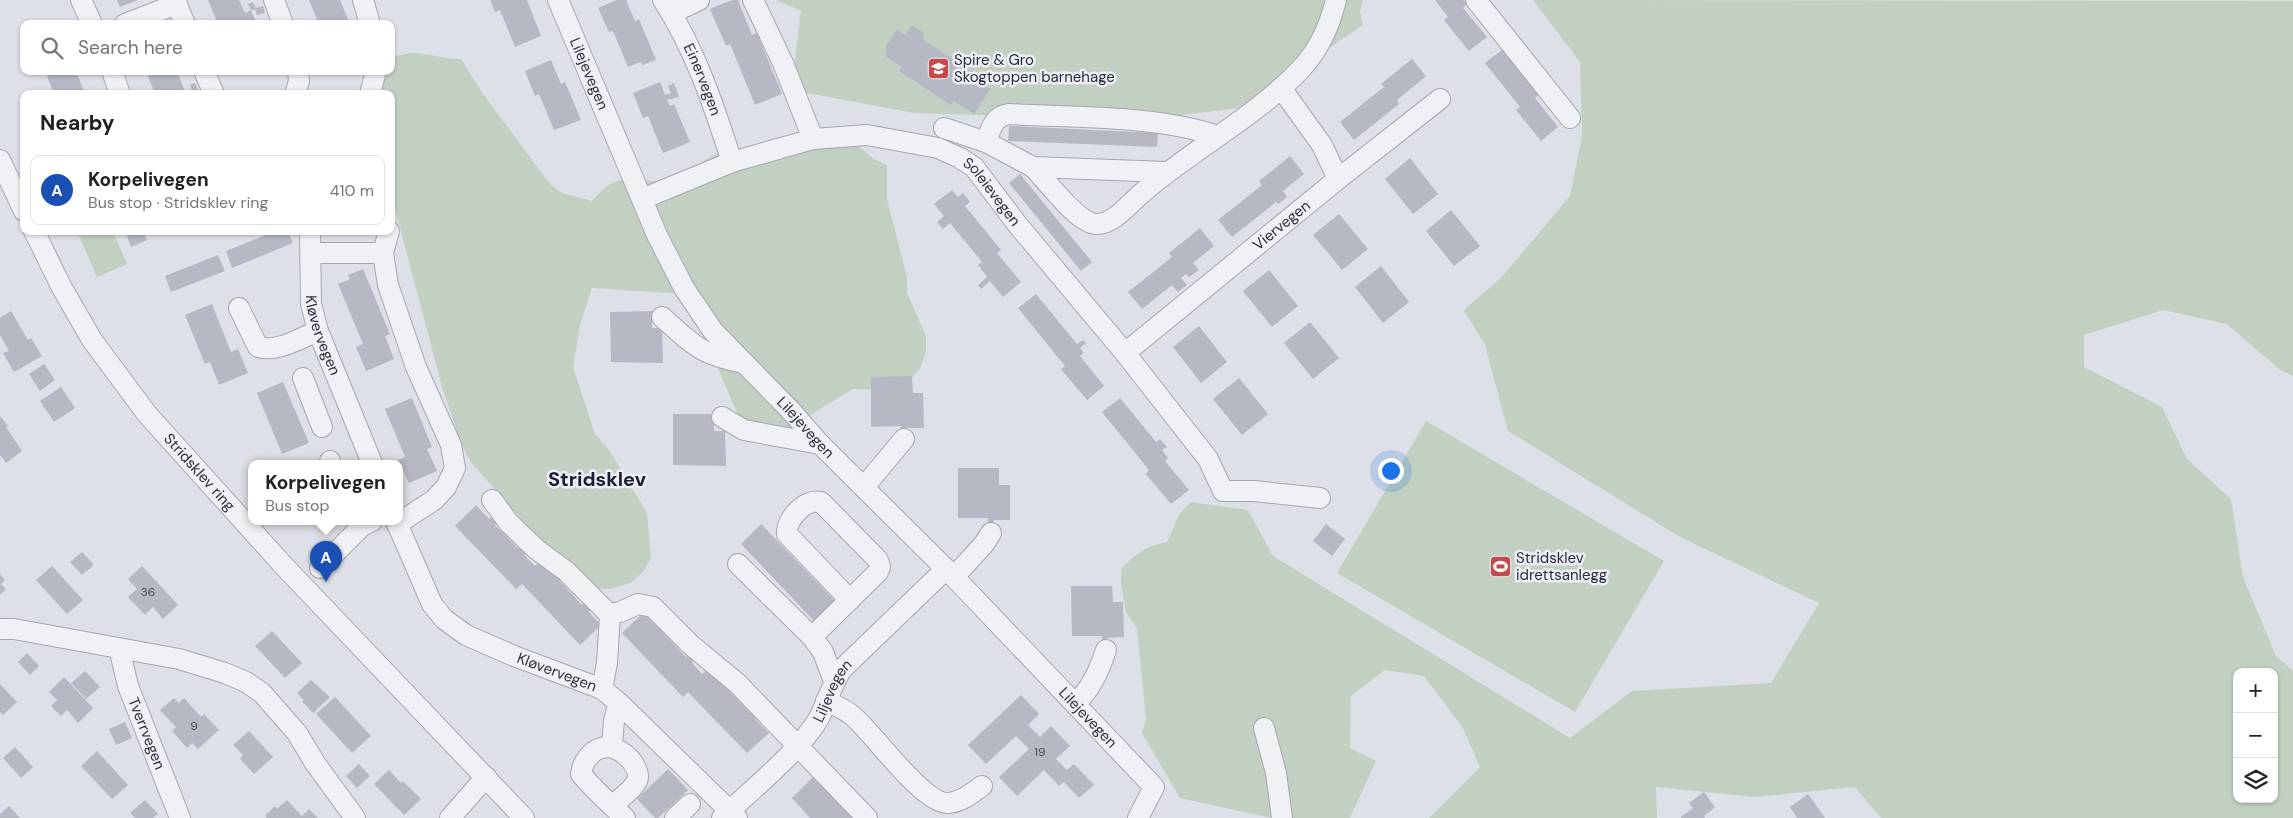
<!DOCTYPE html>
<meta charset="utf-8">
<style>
body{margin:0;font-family:"DM Sans",sans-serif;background:#f6f6f6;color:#202124}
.controls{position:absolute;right:15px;bottom:15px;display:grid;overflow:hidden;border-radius:10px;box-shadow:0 1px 4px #0004}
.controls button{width:45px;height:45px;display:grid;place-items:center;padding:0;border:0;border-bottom:1px solid #e0e0e0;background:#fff;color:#202124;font:25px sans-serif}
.you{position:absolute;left:1390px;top:470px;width:18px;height:18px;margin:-12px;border:4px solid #fff;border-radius:50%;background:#1a73e8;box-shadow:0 0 0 8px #1a73e833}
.badge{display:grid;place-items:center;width:32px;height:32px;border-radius:50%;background:#c6494b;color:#fff;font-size:16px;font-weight:700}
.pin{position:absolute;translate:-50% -41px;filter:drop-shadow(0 1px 2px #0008)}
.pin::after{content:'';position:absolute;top:26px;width:18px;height:15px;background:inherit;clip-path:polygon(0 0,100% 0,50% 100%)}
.popup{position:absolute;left:248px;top:460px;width:155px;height:65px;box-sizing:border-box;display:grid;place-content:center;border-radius:10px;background:#fff;filter:drop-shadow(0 1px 4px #0005);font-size:16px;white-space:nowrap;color:#757577}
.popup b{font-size:19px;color:#202124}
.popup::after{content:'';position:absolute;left:50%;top:100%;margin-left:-10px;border:10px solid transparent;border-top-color:#fff}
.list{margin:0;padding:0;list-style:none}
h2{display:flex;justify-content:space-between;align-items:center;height:65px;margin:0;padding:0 20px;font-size:21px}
h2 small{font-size:16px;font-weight:400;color:#757577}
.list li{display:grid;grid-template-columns:32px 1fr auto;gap:15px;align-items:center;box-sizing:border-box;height:70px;margin:0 10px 10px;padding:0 10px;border:1px solid #e0e0e0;border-radius:10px}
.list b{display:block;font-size:19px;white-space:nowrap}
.list p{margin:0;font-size:16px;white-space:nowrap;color:#757577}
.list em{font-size:16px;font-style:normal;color:#757577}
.icon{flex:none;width:28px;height:28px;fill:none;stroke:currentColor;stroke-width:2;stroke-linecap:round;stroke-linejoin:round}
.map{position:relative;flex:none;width:2293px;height:818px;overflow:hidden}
.search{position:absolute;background:#fff;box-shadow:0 1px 4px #0004;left:20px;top:20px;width:375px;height:55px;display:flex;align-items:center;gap:12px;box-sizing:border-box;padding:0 18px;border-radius:10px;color:#757577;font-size:19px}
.panel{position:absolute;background:#fff;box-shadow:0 1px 4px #0004;left:20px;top:90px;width:375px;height:145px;border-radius:10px}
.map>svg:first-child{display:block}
.green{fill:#c1d0c0;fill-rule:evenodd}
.building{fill:#b6b9c3}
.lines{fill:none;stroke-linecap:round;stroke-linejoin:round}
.minor-casing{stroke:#a4a7b1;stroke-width:22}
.minor{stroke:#f0f1f5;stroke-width:20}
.labels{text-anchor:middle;stroke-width:5;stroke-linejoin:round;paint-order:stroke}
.number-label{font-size:12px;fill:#4c505e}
.poi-label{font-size:15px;fill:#282d3d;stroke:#edeff5;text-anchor:start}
.street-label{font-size:15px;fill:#282d3d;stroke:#edeff5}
.district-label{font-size:20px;font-weight:bold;fill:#1a1e2d;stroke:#edeff5}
</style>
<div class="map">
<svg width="2293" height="818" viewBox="0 0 2293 818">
<rect width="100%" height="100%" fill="#dee0e7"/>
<g class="green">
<polygon points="776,0 1363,0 1360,11 1363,25 1239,108 1140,120 914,113 791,90 801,11"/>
<path d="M1533,0L2293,1V376L2279,369L2227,324L2163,310L2084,335V367L2162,407L2187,459L2231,499L2243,577L2276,656L2293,671V818H1881L1855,787L1755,797L1656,787L1657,818H1429L1480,767L1463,728L1424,676L1385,670L1351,696L1350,748L1376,761L1350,818H1271L1180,798L1142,733L1146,719L1137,628L1126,612L1121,584V569C1137,553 1145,546 1167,542L1179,515L1190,502L1248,510L1273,556L1570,738L1632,691L1771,683L1819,603L1680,537L1508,431L1485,345L1464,310L1502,277L1570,196L1582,136L1580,62ZM2237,672H2274V799H2237Z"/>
<path d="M411,53C428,53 443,59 461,59L483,94L550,184L562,193L592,201C614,176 620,179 651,181C663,181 674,181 686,181C696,165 705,158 722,152L848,138L874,159L887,165V199L907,277V293L926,336V352L920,368L910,380L875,390L853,389L805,418L794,431L748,438L686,294L592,288L580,325L573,367L595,434L609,450L647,513L651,558L643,572L630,583L610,589L596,588L569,573L470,461L462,446L442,387L391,193V94H382L385,71H391V57Z"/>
<polygon points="77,231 113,231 127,264 97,277"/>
<polygon points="1426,421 1664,561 1575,712 1337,573"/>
</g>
<g class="building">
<polygon points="117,0 138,0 120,7"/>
<polygon points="208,0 239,0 245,13 251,10 248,4 253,2 256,8 263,6 265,13 257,15 255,9 251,11 257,24 218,24"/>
<polygon points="309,0 340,0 350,24 319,24"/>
<polygon points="490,0 527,0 541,36 515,47 500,10 495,12"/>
<polygon points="617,0 626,0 635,21 639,19 656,60 642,65 641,62 628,67 613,31 609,32 598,8"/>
<polygon points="732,0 738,0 752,35 757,33 782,94 755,105 730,44 726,46 710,9"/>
<polygon points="1435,0 1464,0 1467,4 1463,8 1487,37 1469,51 1444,20 1448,17"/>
<polygon points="912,25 925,34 922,39 973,72 970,77 990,89 974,114 954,101 951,105 899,71 902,67 886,57 886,46 897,29 905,35"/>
<polygon points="1503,49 1539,95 1535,98 1558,127 1541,141 1516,110 1520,107 1485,63"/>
<polygon points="1412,59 1426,76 1397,100 1399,104 1354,140 1340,122 1384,87 1381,84"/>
<polygon points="551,60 561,84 565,82 581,120 554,130 539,94 535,96 525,71"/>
<polygon points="45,71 76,71 85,94 54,94"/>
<polygon points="146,71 177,71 186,94 155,94"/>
<polygon points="660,82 665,95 671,93 668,86 674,83 679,97 667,100 670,106 674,104 690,142 663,153 648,116 643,118 633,93"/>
<polygon points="195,83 198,90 193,92 194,94 187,94 192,91 190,85"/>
<polygon points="1009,126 1158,133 1157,147 1008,141"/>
<polygon points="1290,156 1304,174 1283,191 1287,197 1278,204 1276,202 1232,237 1218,220 1262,185 1259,181"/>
<polygon points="1410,158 1438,194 1413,214 1385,179"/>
<polygon points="1020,174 1092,262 1081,271 1009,183"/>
<polygon points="952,190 958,197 963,193 970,202 965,206 1001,250 997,253 1021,282 1003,297 990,281 981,289 978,285 987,277 978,265 982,262 950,223 943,229 937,222 944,216 934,204"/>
<polygon points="1451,210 1480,246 1454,266 1426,231"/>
<polygon points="1339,214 1368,249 1342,270 1313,235"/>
<polygon points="1200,228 1214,246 1193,263 1199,270 1189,277 1186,274 1181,278 1187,285 1178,292 1172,285 1142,309 1128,292 1172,257 1169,253"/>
<polygon points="125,231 143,231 147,240 131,247"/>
<polygon points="276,231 288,231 293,243 232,268 226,251"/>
<polygon points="218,255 225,271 171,292 165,276"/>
<polygon points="1381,266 1409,302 1383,323 1355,287"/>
<polygon points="363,269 390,334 385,336 394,359 366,371 356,347 363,344 338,284 350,279 348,275"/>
<polygon points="1269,270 1298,306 1272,327 1243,291"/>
<polygon points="1036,294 1077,344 1083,340 1086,343 1080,348 1084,353 1080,356 1104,386 1087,400 1061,369 1065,366 1018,308"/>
<polygon points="212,304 231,352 238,349 248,373 219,385 210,362 205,364 185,315"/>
<polygon points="11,311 28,340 31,338 42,356 14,372 3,353 9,351 0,335 0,318"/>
<polygon points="652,311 652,328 662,328 663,363 611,362 610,312"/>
<polygon points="1310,322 1339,358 1313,379 1284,343"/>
<polygon points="1199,326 1227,362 1201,383 1173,347"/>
<polygon points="44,364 55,380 40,391 29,374"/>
<polygon points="912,376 913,393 923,393 924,428 907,428 907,433 901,433 901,426 871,427 871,377"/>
<polygon points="1239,378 1268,414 1242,435 1213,399"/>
<polygon points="283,382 309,443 282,454 257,393"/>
<polygon points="61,387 75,408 54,422 40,401"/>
<polygon points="412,398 432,447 427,449 437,471 409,483 398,460 405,457 385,409"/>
<polygon points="1120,398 1156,442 1160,439 1167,447 1162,450 1168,458 1165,461 1189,490 1171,504 1146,474 1149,470 1102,412"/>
<polygon points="673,414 714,414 714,431 725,431 726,466 673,465"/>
<polygon points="0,416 8,426 6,427 22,451 6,463 0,455"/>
<polygon points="958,468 999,468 999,485 1010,485 1010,520 994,520 994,524 988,524 988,518 958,518"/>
<polygon points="476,505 489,519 493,516 498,522 495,525 519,549 522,546 528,552 524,555 535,566 541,561 553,575 556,572 562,578 559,580 582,605 585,602 591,609 588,611 601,625 580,645 522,584 516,589 455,526"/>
<polygon points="761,524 836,602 815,622 741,544"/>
<polygon points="1326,524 1345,539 1332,556 1313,541"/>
<polygon points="82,552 94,565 82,575 70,562"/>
<polygon points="52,566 83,600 67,614 36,580"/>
<polygon points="142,566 178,605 163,619 153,607 145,615 128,597 137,589 128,579"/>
<polygon points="0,574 5,580 1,584 6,589 0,595"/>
<polygon points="1071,586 1112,586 1113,602 1123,602 1124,637 1107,638 1107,642 1102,642 1102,636 1072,636"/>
<polygon points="643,613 657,627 660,624 666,630 663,633 686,657 689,654 694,660 692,663 702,674 708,669 729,685 726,688 750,713 753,710 759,716 755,719 769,733 747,753 688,692 683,697 622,633"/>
<polygon points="272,631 302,663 285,678 255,646"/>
<polygon points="27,653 39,666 30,675 18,662"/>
<polygon points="85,671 100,687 86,699 71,683"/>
<polygon points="64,677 93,708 78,723 67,710 61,716 51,706 57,700 49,692"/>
<polygon points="311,680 330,697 313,713 302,701 304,700 297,693"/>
<polygon points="0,684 17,702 3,715 0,712"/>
<polygon points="1021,695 1039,714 1028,725 1040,737 1051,726 1070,746 1056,759 1067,770 1074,764 1094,785 1079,798 1064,782 1059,786 1044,770 1017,796 999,777 1029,749 1016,736 986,764 968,745"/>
<polygon points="335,697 371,736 352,753 316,714"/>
<polygon points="174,698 179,703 184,698 201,717 204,714 219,730 198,749 192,743 187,748 172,731 176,727 160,710"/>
<polygon points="125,722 132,738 116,745 109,729"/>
<polygon points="249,731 273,757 254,774 240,759 243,755 233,745"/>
<polygon points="15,747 33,767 21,778 3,758"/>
<polygon points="97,751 128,785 112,799 81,766"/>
<polygon points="359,764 370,776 357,788 346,776"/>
<polygon points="668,769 688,790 658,818 655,818 637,799"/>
<polygon points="389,770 401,783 403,781 421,799 404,815 374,784"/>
<polygon points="813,777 827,792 830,789 835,794 832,797 852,818 810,818 792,798"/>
<polygon points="1704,792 1715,807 1704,816 1705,818 1680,818 1693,808 1689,803"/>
<polygon points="1808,794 1825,818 1797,818 1790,807"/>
<polygon points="145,800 158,814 153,818 135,818 130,813"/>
<polygon points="287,800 302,816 309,809 318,818 267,818 265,816 275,806 277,809"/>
<polygon points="9,806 20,818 0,818 0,814"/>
</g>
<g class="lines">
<defs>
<g id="minor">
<polyline points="81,0 92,24"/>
<polyline points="175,0 185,24"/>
<polyline points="274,0 283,24"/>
<polyline points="363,0 370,24"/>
<path id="s1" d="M558,0L657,235L684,288L713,331L792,412L820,444L954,577L1154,787L1138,818"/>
<path id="s2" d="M663,0C695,49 714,106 732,162"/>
<polyline points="753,0 783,63 813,139"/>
<polyline points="1476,0 1570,118"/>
<polyline points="672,13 699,0"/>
<polyline points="125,24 177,4"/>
<polyline points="112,71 120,94"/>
<polyline points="204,71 214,94"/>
<polyline points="1281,88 1322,145 1338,179"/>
<polyline points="295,94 299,81 298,71"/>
<polyline points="370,94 376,71"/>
<polyline points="944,128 986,142 1033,167 1167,172"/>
<path d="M986,142C991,128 994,116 1009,114C1075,118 1156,115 1218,136"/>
<polyline points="0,160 24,211"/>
<path d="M1033,167C1047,181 1077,223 1096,224C1113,225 1130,203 1142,193C1193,149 1254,118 1300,70C1318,51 1330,25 1336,0"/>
<path id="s3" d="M642,199L732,162L813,139L867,135L938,148L960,158L974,167L1017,224L1125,353L1208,459L1223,491H1254L1320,498"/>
<path id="s4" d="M34,231L62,288L92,340L147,414L283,565L524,818"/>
<path id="s5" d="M310,231L311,304L318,331L372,463"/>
<polyline points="389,231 383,253 388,285 416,367 451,445 455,468 446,487 434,500 397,524"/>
<polyline points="312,253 383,253"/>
<path d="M239,308L258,347C277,353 300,338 318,331"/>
<path d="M662,317C693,345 701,355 744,363"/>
<path id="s6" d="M1125,353L1338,179L1440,99"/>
<polyline points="303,378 322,427"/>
<polyline points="722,417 744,430 820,444"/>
<polyline points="330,461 331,463"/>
<polyline points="864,487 904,439"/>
<polyline points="492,500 509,523 536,549 566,571 606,611 610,614 620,612 638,604 653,607 691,645 737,683 867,818"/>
<path id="s7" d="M396,521L432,604L444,619L466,635L514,656L602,689L619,703L737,818"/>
<polyline points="738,564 812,637 823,652 834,681"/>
<polyline points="320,568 362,526 372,521"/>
<polyline points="954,577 984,544 991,533"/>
<polyline points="0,629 14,629 179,659 225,673 246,682 262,693 297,733 315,763 355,818"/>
<path d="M812,637L878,572L880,567L878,560L821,502C805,498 786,519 787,534L850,600"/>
<path id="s8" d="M119,648L128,686L180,818"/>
<polyline points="602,689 607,663 610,614"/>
<path d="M826,701C834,705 845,709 853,716C873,733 923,804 948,803C962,802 972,793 982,786"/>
<path d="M1075,704C1091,689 1099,671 1106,650"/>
<polyline points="1264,728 1276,773 1282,818"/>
<polyline points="612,746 614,720 619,703"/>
<path d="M612,806C619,799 633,790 637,781C644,767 613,733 591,754C585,760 582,765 581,774C594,790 610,804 625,818"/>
<polyline points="450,818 486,777"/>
<polyline points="675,818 690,804"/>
<path id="s9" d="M722,818C751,790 800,751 819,718C827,702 832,684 842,669L946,569"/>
</g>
</defs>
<use href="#minor" class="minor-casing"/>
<use href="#minor" class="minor"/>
</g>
<defs>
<symbol id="school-square" viewBox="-11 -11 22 22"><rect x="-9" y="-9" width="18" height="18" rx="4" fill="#c6494b" stroke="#edeff5"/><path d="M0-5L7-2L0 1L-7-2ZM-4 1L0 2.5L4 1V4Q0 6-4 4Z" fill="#fff"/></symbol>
<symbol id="stadium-square" viewBox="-11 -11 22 22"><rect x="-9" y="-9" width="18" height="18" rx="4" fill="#c6494b" stroke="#edeff5"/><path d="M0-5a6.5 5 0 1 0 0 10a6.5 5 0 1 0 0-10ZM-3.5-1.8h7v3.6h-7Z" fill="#fff"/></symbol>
</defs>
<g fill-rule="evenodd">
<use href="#school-square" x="926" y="56" width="25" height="25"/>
<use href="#stadium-square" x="1488" y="554" width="25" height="25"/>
</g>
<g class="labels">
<g class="number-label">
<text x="148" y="596">36</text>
<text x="194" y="730">9</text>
<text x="1040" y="756">19</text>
</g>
<g class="poi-label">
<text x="954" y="65">Spire &amp; Gro<tspan x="954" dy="17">Skogtoppen barnehage</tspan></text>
<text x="1516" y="563">Stridsklev<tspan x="1516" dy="17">idrettsanlegg</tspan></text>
</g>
<g class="street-label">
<text dy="5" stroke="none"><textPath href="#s1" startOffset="80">Lilejevegen</textPath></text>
<text dy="5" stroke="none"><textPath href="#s2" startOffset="89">Einervegen</textPath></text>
<text dy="5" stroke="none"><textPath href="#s3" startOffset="379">Soleievegen</textPath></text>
<text dy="5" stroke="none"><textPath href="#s6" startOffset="202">Viervegen</textPath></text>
<text dy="5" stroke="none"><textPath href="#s5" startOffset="106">Kløvervegen</textPath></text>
<text dy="5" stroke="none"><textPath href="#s1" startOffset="500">Lilejevegen</textPath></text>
<text dy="5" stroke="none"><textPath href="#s4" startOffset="294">Stridsklev ring</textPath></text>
<text dy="5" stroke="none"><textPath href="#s7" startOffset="235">Kløvervegen</textPath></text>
<text dy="5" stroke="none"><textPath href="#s9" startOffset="170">Liljevegen</textPath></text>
<text dy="5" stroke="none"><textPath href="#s1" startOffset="905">Lilejevegen</textPath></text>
<text dy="5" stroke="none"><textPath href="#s8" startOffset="90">Tverrvegen</textPath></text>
</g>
<g class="district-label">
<text x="597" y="486">Stridsklev</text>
</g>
</g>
</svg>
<div class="controls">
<button>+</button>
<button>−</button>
<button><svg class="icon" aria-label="layers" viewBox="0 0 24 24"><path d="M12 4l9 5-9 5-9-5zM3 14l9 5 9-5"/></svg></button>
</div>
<div class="you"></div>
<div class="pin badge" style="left:326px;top:582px;background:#1a4fb4">A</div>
<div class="popup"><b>Korpelivegen</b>Bus stop</div>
<div class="search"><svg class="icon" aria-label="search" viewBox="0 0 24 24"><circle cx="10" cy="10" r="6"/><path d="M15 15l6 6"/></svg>Search here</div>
<section class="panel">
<h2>Nearby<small></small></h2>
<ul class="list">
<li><span class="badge" style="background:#1a4fb4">A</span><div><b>Korpelivegen</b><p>Bus stop · Stridsklev ring</p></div><em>410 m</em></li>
</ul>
</section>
</div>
